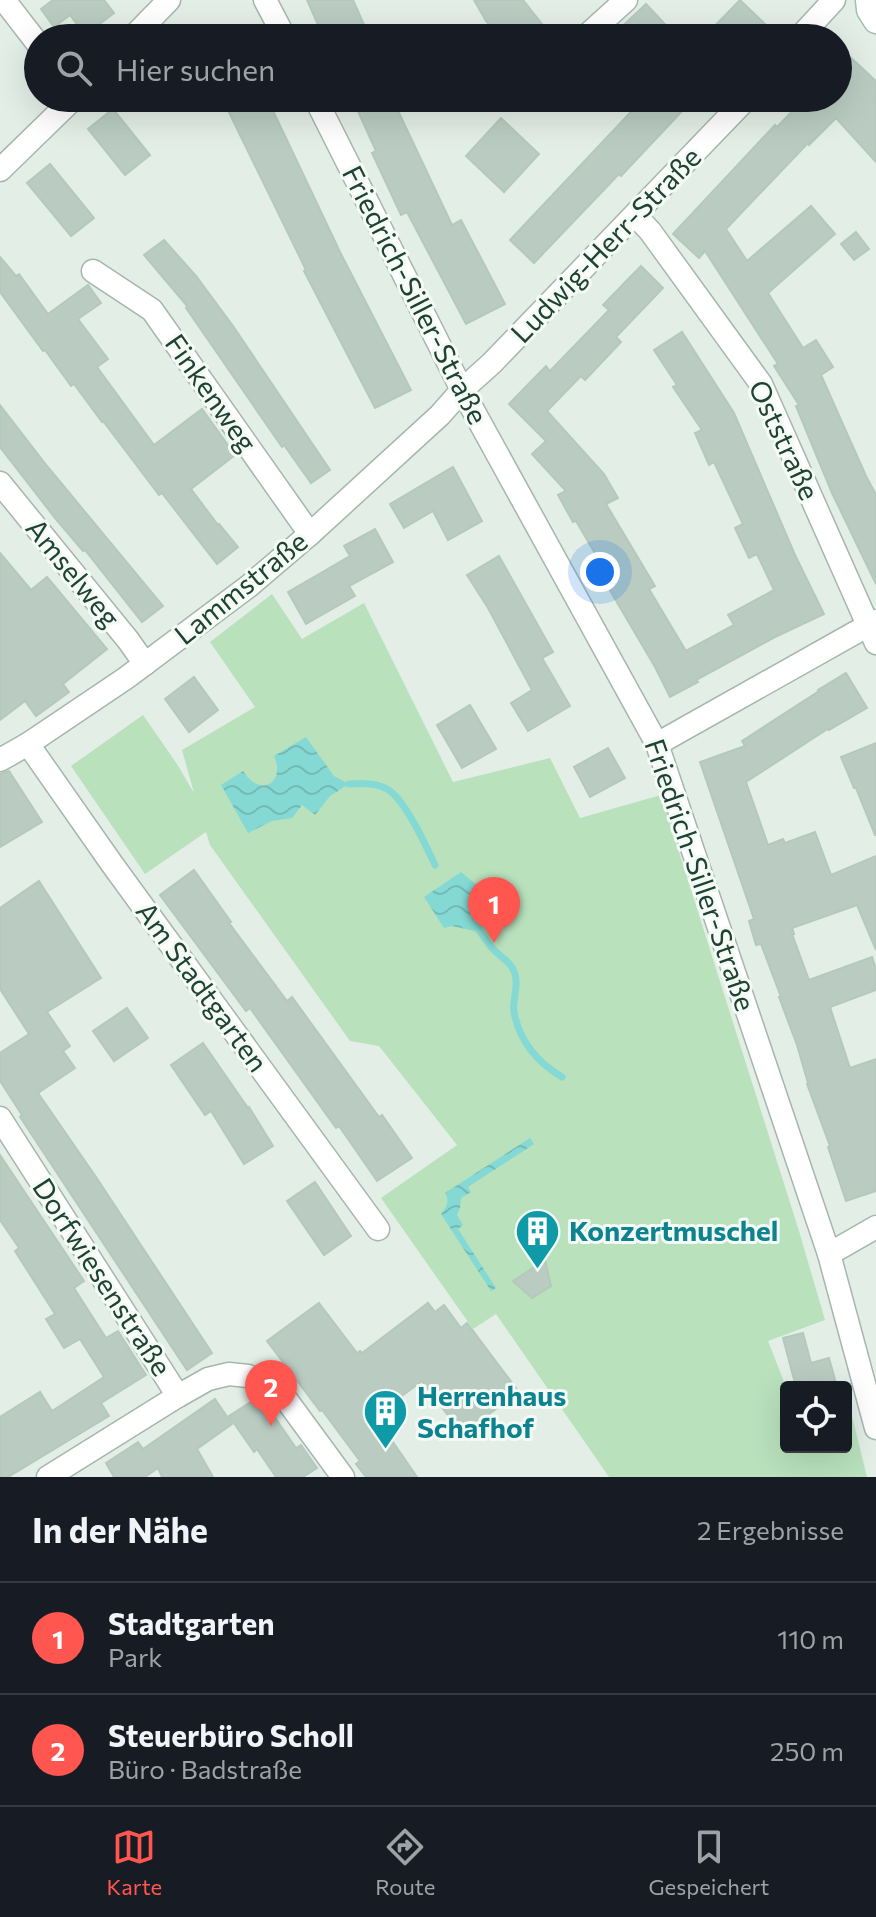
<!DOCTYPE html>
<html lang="de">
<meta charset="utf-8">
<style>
body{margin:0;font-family:Commissioner,sans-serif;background:#242831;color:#f1f3f6}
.controls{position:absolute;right:24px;bottom:24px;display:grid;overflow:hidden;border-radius:8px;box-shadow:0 8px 32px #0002}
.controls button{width:72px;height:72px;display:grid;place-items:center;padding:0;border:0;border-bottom:2px solid #363941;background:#171b24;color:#f1f3f6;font:40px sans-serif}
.you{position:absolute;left:600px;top:572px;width:28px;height:28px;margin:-20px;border:6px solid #fff;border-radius:50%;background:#1a73e8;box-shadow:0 0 0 12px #1a73e833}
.badge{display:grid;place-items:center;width:52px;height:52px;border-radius:50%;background:#ff5650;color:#fff;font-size:26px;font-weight:700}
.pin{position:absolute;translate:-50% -66px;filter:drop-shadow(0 2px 4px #0008)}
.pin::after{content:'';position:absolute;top:42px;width:28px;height:24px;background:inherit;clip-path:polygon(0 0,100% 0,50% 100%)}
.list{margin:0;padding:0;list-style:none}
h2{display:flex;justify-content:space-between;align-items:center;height:104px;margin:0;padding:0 32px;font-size:34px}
h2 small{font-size:26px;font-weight:400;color:#9ea1a6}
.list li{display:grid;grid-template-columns:52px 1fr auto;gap:24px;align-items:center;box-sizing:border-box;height:112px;padding:0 32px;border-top:2px solid #363941}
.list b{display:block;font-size:30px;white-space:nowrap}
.list p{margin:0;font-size:26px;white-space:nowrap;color:#9ea1a6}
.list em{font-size:26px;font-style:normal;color:#9ea1a6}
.icon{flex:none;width:44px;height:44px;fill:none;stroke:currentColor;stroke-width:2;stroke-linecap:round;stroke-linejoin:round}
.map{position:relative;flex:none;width:876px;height:1477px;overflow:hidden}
.search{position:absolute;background:#171b24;box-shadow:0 8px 32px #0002;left:24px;right:24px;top:24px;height:88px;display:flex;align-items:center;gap:20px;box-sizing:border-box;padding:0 28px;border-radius:44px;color:#9ea1a6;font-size:30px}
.sheet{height:328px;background:#171b24}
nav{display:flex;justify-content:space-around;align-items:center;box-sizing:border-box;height:112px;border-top:2px solid #363941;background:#171b24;font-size:22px;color:#9ea1a6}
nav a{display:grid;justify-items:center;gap:4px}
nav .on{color:#ff5650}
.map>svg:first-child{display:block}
.green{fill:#b9e1bc}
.water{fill:url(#water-waves)}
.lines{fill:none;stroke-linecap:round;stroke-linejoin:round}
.stream{stroke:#85d9d4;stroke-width:7}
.building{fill:#baccc2;stroke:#b4c9bc;stroke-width:2}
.street-casing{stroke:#a5b7ad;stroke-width:25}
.secondary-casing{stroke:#a3beaf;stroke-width:27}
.street{stroke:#fff;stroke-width:22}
.secondary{stroke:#fff;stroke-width:24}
.labels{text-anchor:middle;stroke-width:6;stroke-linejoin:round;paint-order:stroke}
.street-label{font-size:28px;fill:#204232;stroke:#f4faf6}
.culture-label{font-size:28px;font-weight:bold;fill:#0d838f;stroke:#f4faf6;text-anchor:start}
</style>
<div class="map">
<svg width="876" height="1477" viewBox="0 0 876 1477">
<defs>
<pattern id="water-waves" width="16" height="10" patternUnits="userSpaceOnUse" patternTransform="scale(2)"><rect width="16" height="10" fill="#85d9d4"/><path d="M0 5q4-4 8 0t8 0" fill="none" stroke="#73bbb6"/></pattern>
</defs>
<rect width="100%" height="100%" fill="#e3eee7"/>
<polygon class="green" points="272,594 302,639 364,603 453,782 550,758 580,818 661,795 799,1231 825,1320 768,1341 786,1387 786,1447 846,1447 846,1405 849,1404 867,1477 609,1477 496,1314 473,1329 381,1198 457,1145 379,1046 350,1041 210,845 206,832 145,874 71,766 143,715 177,764 194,793 182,750 255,707 210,642"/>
<g class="water">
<path d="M306,737L334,776L349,784L330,796L315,815L302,805L292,818L272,821L248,833L221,785L243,771C261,799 286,782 274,756Z"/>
<polygon points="461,872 478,886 487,900 483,925 475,931 452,926 444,928 424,897"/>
<path d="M530,1138L534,1144L468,1187L471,1192L461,1198L460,1208L457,1215L463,1225L458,1229L496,1288L491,1291L441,1214C447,1207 450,1201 445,1193Z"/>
</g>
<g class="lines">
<g class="stream">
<path d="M349,784C360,783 377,783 387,789C405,799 426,846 435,865"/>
<path d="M479,930C484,937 489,945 495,951C502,958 512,963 515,974C519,986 512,1000 514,1012C519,1041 538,1063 562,1077"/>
</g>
</g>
<g class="building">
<polygon points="53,0 104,0 114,13 85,35 70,15 54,27 41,9"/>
<polygon points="307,0 353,0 370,38 324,38"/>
<polygon points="474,0 523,0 553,38 500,38 486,21"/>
<polygon points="740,0 765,24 751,38 703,38"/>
<polygon points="646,4 678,38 610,38"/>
<polygon points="847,54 876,81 876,162 836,118 809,145 808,143 726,229 747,261 811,206 835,234 768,293 803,348 816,340 833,367 821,375 866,476 876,495 876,584 832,493 796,406 799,405 774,366 778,364 705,251 699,258 673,234 775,125 777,127 805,98 838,98 838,64"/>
<polygon points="222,98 267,98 340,252 411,390 375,408 304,271 306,270"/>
<polygon points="352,98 392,98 452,225 461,220 505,304 466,324 407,212 401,215 372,153 376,151"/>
<polygon points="644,98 675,98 685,108 621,176 619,174 534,263 510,240"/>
<polygon points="113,109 150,155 125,175 88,129"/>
<polygon points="501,118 539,154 504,192 466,156"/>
<polygon points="50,164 94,218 71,236 27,183"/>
<polygon points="856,232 869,249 854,260 841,244"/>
<polygon points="164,240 196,276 233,326 330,470 311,483 284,445 282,447 186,308 188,307 144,255"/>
<polygon points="0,257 16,276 19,274 48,314 88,285 101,303 78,319 108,359 97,367 154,445 202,409 235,455 191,489 218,525 219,524 238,547 217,564 162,493 159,495 103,421 102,422 74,384 71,386 45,350 43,351 0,292"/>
<polygon points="641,266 663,288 616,337 621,342 585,380 581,376 547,411 604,474 618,498 606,504 655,586 649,589 686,651 734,625 728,615 774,590 757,554 749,558 735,528 743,524 714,462 709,465 695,433 702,430 673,387 677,385 654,350 682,332 734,413 795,555 824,614 775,637 696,680 698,682 670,697 655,667 601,575 606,572 576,521 573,522 558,495 566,491 532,454 546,441 509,404 546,366 550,371 609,310 603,305"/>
<polygon points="0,405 47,466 163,606 142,622 85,550 83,551 55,518 0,447"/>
<polygon points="453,467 482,521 448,540 433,511 404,528 390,504"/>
<polygon points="375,529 393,562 349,586 355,596 306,624 288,592 350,556 344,546"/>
<polygon points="0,553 31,590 47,577 107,649 63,684 69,692 36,716 25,701 0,720"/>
<polygon points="499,556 553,652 542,658 570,706 528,731 511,703 532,690 488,608 467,575"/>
<polygon points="846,673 867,708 829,730 829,728 746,782 768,845 783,839 785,843 815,832 831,875 876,856 876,950 857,905 792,928 794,934 792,934 809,980 872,957 876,969 876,990 830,1007 850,1068 876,1059 876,1191 846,1201 828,1147 830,1146 807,1084 808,1083 797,1045 779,997 781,997 761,944 756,945 749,921 754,919 700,762 745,746 742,741 819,691 818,690"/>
<polygon points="194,677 218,710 189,732 165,699"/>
<polygon points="470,705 496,749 462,768 437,725"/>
<polygon points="876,743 876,835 875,835 856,788 854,788 841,757"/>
<polygon points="608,748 625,778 590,797 574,767"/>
<polygon points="9,771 42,822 0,847 0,774"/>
<polygon points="194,870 231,922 229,923 287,1001 292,997 379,1117 382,1115 412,1158 377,1181 339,1126 336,1128 250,1008 246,1011 160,895"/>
<polygon points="39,881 101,978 47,1012 70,1046 63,1051 75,1068 38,1093 96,1177 212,1353 187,1370 20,1117 22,1115 0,1081 0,1053 29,1034 0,989 0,908"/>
<polygon points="127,1008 148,1038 114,1061 93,1031"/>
<polygon points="203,1043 248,1108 249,1107 273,1146 244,1164 211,1111 205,1115 171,1065"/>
<polygon points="0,1155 84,1281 74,1288 106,1338 118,1331 146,1375 101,1403 109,1416 8,1477 0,1477 0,1417 40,1392 52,1411 104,1377 80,1339 64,1348 46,1319 55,1314 15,1251 19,1248 0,1220"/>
<polygon points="315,1182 351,1236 324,1255 287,1201"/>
<polygon points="545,1260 551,1286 532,1298 513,1281"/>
<polygon points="319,1303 357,1353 360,1351 362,1353 428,1303 435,1312 444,1305 461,1328 467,1323 519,1392 462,1434 422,1381 375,1416 417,1477 366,1477 356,1464 360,1461 322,1410 320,1411 267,1341"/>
<polygon points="803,1333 811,1363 829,1358 837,1387 796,1387 783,1338"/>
<polygon points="260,1396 296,1448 301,1445 317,1468 303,1477 276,1477 257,1449 254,1452 229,1416"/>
<polygon points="215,1399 232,1424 197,1449 213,1477 162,1477 158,1468 145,1477 114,1477 106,1463 138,1442 143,1449"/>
</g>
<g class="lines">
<defs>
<g id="street">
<polyline points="4,0 38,44"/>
<polyline points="265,0 285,38"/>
<polyline points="132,38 169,0"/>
<polyline points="584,38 626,0"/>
<polyline points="799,38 834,0"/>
<polyline points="315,98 462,390 657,744 829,1254 876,1428"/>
<polyline points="0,170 74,98"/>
<polyline points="635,215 650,231 761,384 876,643"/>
<polyline points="93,271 152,310 310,534"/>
<polyline points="0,483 128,640 145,664"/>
<polyline points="28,744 112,864 378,1229"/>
<polyline points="657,744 876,621"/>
<polyline points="0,760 28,744 126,678 249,586 310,534 440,415 462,390 492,363 747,98"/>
<polyline points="0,1118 178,1396"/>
<polyline points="829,1254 876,1227"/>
<polyline points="48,1477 178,1396 208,1379 229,1374 248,1376 269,1384 285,1398 343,1477"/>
</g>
<polyline id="secondary" points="868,0 869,10 876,21"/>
</defs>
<use href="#street" class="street-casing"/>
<use href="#secondary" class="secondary-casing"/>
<use href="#street" class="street"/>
<use href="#secondary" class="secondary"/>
</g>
<defs>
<symbol id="building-pin" viewBox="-11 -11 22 30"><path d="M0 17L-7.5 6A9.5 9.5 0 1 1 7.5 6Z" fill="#0f9aa8" stroke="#f4faf6"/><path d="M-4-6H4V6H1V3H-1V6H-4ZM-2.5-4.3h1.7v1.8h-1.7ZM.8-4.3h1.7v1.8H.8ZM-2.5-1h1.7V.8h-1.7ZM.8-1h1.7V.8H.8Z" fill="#fff"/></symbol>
</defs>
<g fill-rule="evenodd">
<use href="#building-pin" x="512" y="1206" width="51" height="69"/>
<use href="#building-pin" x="360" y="1386" width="51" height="69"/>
</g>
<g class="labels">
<g class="street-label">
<text transform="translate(606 245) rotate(-46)" y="10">Ludwig-Herr-Straße</text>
<text transform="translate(415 295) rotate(63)" y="10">Friedrich-Siller-Straße</text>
<text transform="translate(211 393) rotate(55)" y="10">Finkenweg</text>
<text transform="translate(784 440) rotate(65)" y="10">Oststraße</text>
<text transform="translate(73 573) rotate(51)" y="10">Amselweg</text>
<text transform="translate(241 588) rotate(-39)" y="10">Lammstraße</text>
<text transform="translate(700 875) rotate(71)" y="10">Friedrich-Siller-Straße</text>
<text transform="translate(202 987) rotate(54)" y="10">Am Stadtgarten</text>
<text transform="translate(102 1277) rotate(57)" y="10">Dorfwiesenstraße</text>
</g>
<g class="culture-label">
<text x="569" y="1241">Konzertmuschel</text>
<text x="417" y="1406">Herrenhaus<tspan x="417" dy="32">Schafhof</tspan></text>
</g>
</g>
</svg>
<div class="controls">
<button><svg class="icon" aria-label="locate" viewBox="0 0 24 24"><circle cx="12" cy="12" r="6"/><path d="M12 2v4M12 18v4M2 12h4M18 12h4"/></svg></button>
</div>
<div class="you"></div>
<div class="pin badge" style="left:494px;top:943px">1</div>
<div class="pin badge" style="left:271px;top:1426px">2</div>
<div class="search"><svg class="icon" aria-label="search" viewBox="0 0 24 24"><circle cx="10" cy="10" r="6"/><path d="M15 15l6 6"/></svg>Hier suchen</div>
</div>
<section class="sheet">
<h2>In der Nähe<small>2 Ergebnisse</small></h2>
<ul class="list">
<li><span class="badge">1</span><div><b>Stadtgarten</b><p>Park</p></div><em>110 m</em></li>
<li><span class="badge">2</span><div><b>Steuerbüro Scholl</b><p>Büro · Badstraße</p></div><em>250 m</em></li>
</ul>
</section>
<nav>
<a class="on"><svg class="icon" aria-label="map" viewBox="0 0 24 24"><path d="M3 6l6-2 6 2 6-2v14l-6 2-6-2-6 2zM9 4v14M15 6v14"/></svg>Karte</a>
<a><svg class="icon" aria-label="directions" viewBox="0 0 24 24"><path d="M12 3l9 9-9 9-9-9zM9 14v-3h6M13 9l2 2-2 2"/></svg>Route</a>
<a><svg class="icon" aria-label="saved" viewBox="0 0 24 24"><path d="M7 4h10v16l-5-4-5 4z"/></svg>Gespeichert</a>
</nav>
